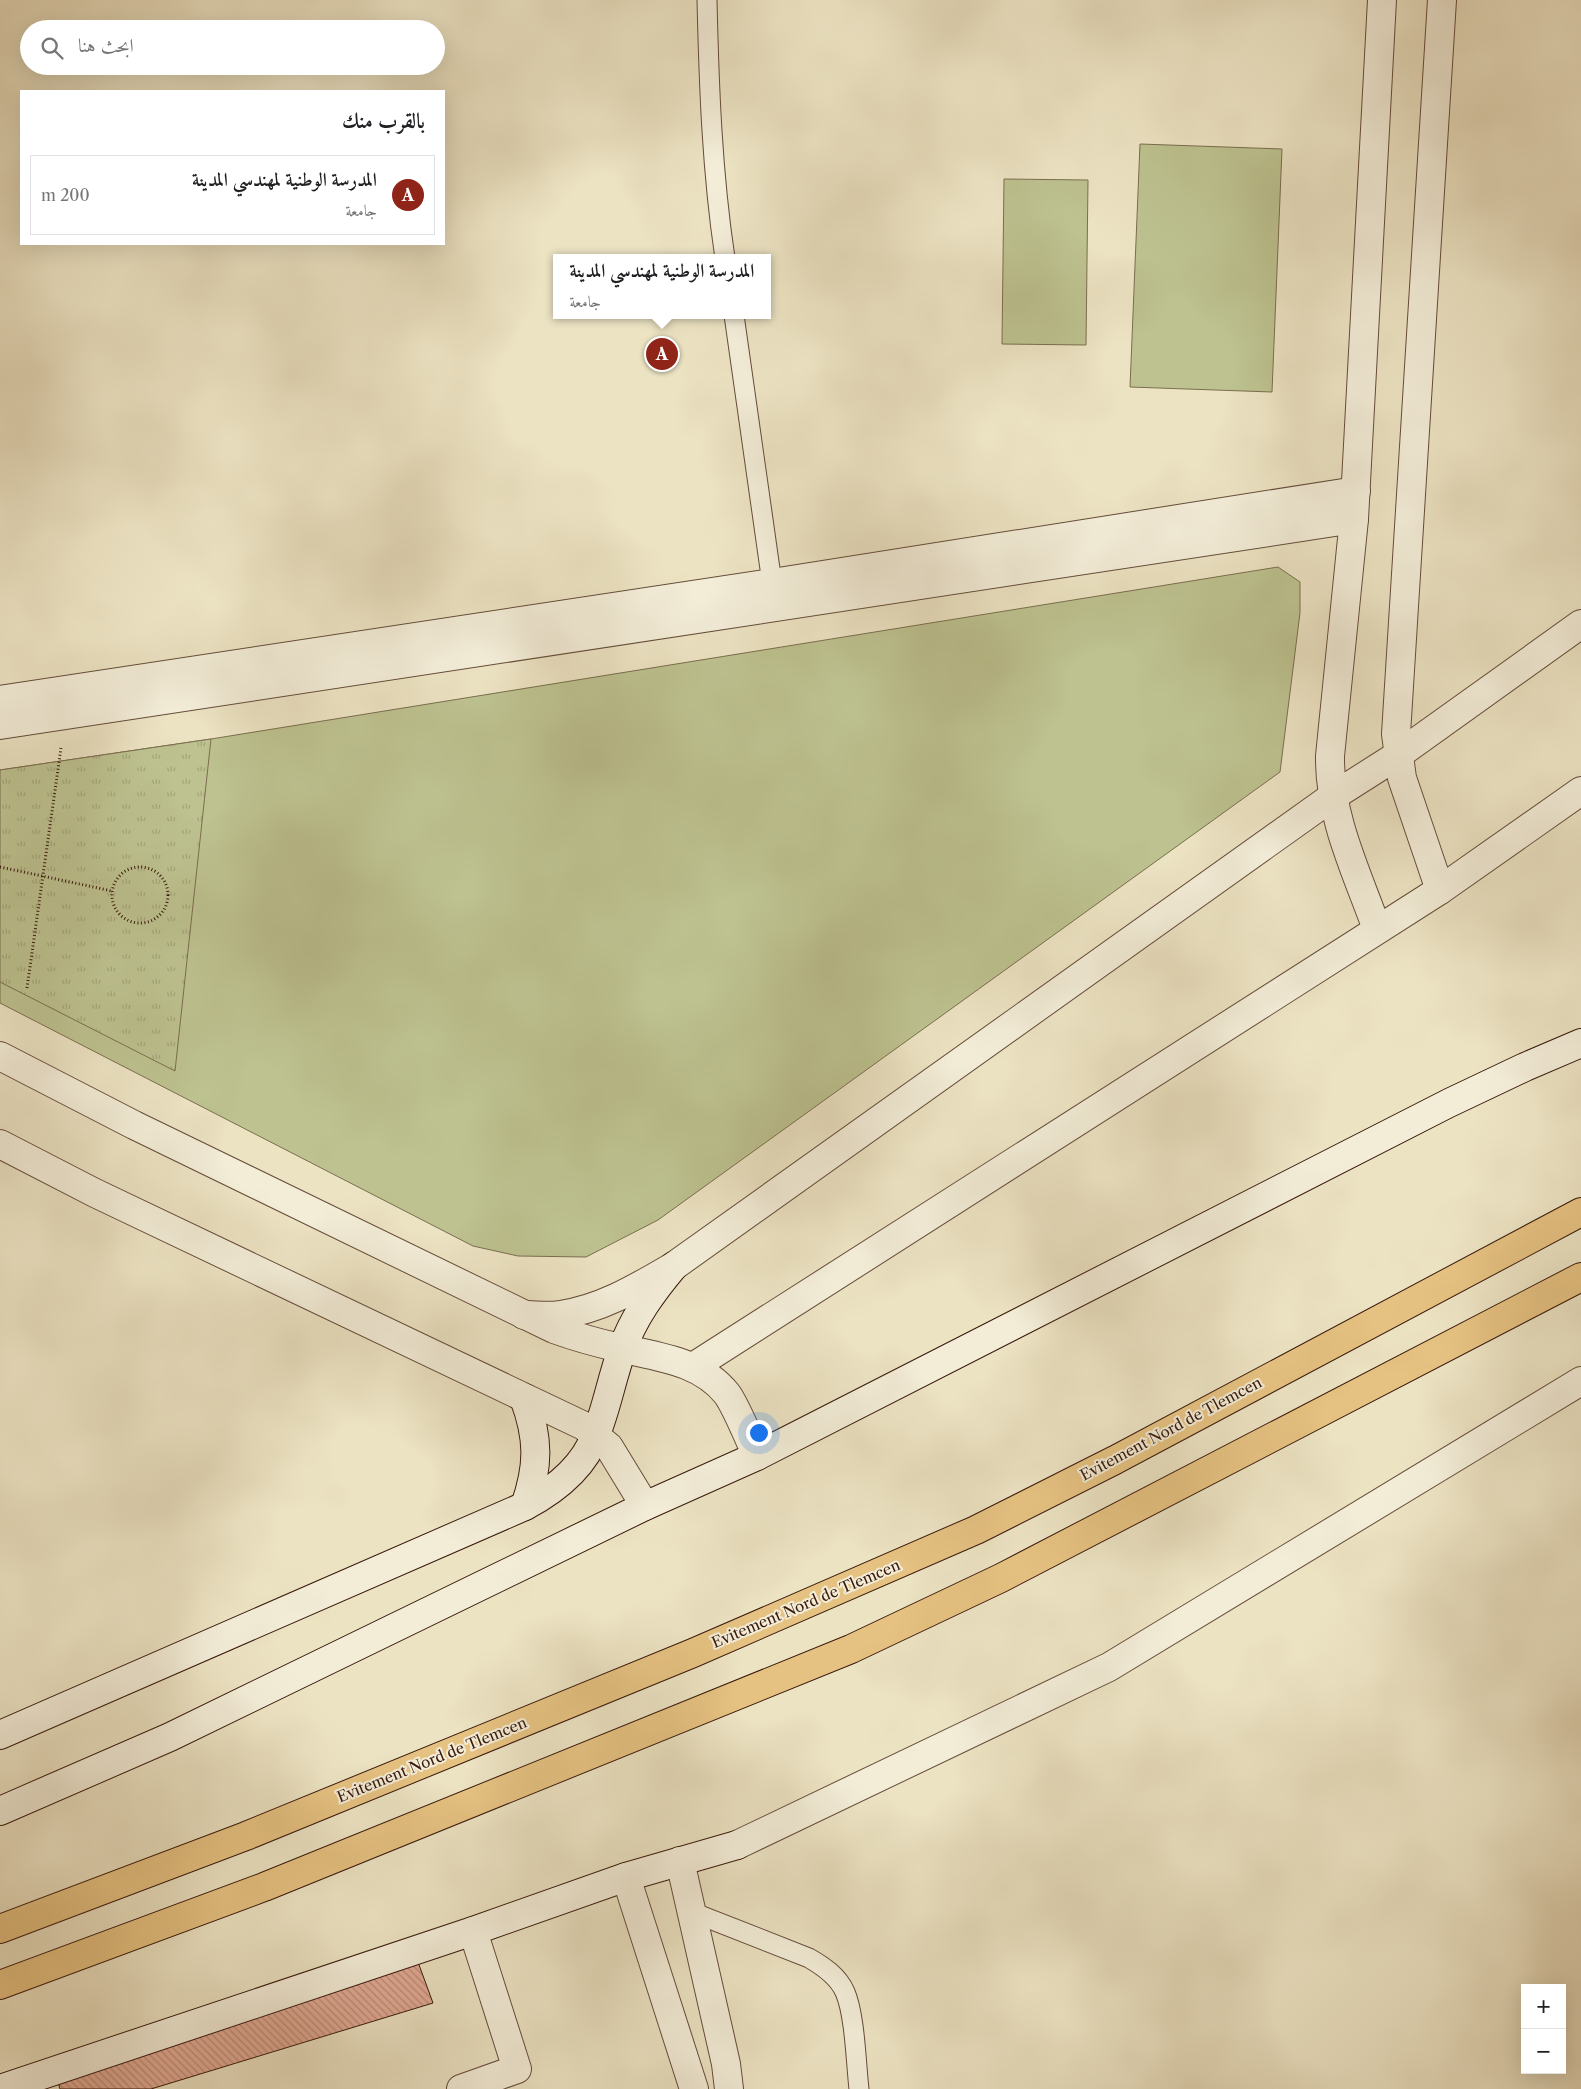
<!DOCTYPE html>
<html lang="ar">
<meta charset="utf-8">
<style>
body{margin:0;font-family:"Libre Caslon Text",Amiri,serif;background:#f6f6f6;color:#202124;direction:rtl}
.controls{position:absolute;right:15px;bottom:15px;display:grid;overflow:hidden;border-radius:0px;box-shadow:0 5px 20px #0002}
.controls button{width:45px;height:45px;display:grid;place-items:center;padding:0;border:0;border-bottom:1px solid #e0e0e0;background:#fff;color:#202124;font:25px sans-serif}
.you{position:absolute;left:758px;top:1432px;width:18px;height:18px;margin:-12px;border:4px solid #fff;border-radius:50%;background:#1a73e8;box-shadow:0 0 0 8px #1a73e833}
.badge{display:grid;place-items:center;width:32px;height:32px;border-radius:50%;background:#8f2418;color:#fff;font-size:16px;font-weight:700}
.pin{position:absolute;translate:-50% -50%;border:2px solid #fff;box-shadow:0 1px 5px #0006}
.popup{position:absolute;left:553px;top:254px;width:218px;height:65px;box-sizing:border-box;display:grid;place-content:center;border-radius:0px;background:#fff;filter:drop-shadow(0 1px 4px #0005);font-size:16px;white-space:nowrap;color:#757577}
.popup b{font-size:19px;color:#202124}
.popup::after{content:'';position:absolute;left:50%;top:100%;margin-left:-10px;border:10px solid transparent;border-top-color:#fff}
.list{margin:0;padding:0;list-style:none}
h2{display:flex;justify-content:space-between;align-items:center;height:65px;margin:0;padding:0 20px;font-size:21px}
h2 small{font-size:16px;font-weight:400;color:#757577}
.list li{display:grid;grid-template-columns:32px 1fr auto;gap:15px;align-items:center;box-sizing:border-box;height:80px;margin:0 10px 10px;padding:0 10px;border:1px solid #e0e0e0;border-radius:0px}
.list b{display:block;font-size:19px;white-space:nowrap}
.list p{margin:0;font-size:16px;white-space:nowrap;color:#757577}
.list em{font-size:16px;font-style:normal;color:#757577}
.icon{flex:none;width:28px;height:28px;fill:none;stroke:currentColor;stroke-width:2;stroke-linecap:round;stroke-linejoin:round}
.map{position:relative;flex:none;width:1581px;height:2089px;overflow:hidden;direction:ltr}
.search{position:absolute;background:#fff;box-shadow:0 5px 20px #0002;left:20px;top:20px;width:425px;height:55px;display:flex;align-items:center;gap:12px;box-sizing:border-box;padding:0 18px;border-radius:28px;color:#757577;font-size:19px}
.panel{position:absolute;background:#fff;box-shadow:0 5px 20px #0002;left:20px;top:90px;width:425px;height:155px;border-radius:0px;direction:rtl}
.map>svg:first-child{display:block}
.grass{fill:#bdc290;stroke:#7a6e4e}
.park{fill:url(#park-tufts);stroke:#7a6e4e}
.building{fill:url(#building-back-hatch);stroke:#38190c}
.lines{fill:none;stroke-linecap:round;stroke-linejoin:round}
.lane-casing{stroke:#654c3a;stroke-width:21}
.street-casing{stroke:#654c3a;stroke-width:30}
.secondary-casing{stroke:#38190c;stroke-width:30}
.highway-casing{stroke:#38190c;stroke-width:30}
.path{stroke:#38190c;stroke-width:3;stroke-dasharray:1 2.5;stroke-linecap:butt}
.lane{stroke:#f3edd8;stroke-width:19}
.street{stroke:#f3edd8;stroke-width:28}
.secondary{stroke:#f3edd8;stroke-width:28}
.highway{stroke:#e6c282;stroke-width:28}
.labels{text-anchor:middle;stroke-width:4;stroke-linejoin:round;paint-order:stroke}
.street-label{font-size:15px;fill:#38190c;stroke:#f3edd8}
</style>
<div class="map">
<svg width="1581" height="2089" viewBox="0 0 1581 2089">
<defs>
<pattern id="park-tufts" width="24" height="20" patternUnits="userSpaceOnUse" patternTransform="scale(1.25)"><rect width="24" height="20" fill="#bdc290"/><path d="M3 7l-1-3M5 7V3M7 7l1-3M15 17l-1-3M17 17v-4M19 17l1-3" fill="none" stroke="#a3a67b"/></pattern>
<pattern id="building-back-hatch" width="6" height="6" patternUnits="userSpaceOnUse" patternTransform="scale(1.25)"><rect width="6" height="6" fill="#e2aa95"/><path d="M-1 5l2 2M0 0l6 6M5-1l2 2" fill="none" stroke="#b88a78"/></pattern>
</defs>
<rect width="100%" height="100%" fill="#ece3c3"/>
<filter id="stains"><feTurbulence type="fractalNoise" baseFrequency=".004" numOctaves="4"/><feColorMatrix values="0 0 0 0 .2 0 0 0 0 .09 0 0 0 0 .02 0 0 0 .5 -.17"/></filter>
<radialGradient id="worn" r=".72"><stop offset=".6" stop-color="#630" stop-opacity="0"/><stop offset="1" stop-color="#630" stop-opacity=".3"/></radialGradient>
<g class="grass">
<polygon points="1140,144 1282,149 1272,392 1130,387"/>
<polygon points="1004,179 1088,180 1086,345 1002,344"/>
<polygon points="1278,567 1300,582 1300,613 1280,772 658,1220 586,1257 518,1256 473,1246 0,1003 0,770 211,739"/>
</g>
<polygon class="park" points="211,739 175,1071 0,982 0,770"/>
<polygon class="building" points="415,1954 433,2003 151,2089 60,2089 56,2075"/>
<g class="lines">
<defs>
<g id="lane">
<path d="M707,0C709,86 712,172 725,258"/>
<polyline points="734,315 772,583"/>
<path d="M692,1912L809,1958C823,1966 838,1976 845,1992C855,2015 856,2063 859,2089"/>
</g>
<g id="street">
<polyline points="0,700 772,583 1356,491"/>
<polyline points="0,725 1354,519"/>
<polyline points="1440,890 1402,778 1396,734 1442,0"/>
<path d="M1377,929C1357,873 1329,817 1330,756L1354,519L1382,0"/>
<path d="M0,1056L134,1125L554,1329C576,1337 598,1343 620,1348C658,1357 701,1361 727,1394C737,1408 749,1439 757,1456"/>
<polyline points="0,1144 95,1193 584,1426 609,1447 645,1506"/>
<path d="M524,1315C536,1315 548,1317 560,1315C602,1309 638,1287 674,1266L1332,797L1398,755L1581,624"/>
<polyline points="693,1367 1440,890 1581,791"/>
<polyline points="737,1845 1109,1667 1581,1381"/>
<polyline points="680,1861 726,2064 729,2089"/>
<polyline points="626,1877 694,2089"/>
<polyline points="461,2089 517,2069 473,1931"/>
</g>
<g id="secondary">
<path d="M524,1398C539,1438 539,1466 525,1506"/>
<path d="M0,1735L525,1506C555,1490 584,1467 596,1434C607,1407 612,1377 622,1350C633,1318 653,1291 674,1266"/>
<polyline points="0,1811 170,1737 645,1506 757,1456 1449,1103 1525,1067 1581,1043"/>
<polyline points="0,2089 473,1931 626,1877 737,1845"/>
</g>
<g id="highway">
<polyline points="0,1929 246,1836 693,1653 976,1530 1115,1460 1581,1212"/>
<polyline points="0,1985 264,1887 851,1649 1001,1578 1581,1277"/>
</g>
</defs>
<use href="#lane" class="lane-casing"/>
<use href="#street" class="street-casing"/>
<use href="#secondary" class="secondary-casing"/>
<use href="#highway" class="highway-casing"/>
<g class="path">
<circle cx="140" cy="895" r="28"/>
<polyline points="0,867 112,891"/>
<polyline points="27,988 61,748"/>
</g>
<use href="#lane" class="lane"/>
<use href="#street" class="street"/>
<use href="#secondary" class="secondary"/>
<use href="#highway" class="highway"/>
</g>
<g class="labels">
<g class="street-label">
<text transform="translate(1171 1429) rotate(-28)" y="5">Evitement Nord de Tlemcen</text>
<text transform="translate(806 1604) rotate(-23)" y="5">Evitement Nord de Tlemcen</text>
<text transform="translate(432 1760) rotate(-22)" y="5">Evitement Nord de Tlemcen</text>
</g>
</g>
<rect width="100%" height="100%" filter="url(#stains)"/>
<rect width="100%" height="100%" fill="url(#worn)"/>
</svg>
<div class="controls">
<button>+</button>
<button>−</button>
</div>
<div class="you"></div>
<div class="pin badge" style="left:662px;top:354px">A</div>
<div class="popup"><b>المدرسة الوطنية لمهندسي المدينة</b>جامعة</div>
<div class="search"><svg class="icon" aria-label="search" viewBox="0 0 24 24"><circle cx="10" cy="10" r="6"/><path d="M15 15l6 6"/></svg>ابحث هنا</div>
<section class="panel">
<h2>بالقرب منك<small></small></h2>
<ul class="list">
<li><span class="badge">A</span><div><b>المدرسة الوطنية لمهندسي المدينة</b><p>جامعة</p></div><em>200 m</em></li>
</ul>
</section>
</div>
